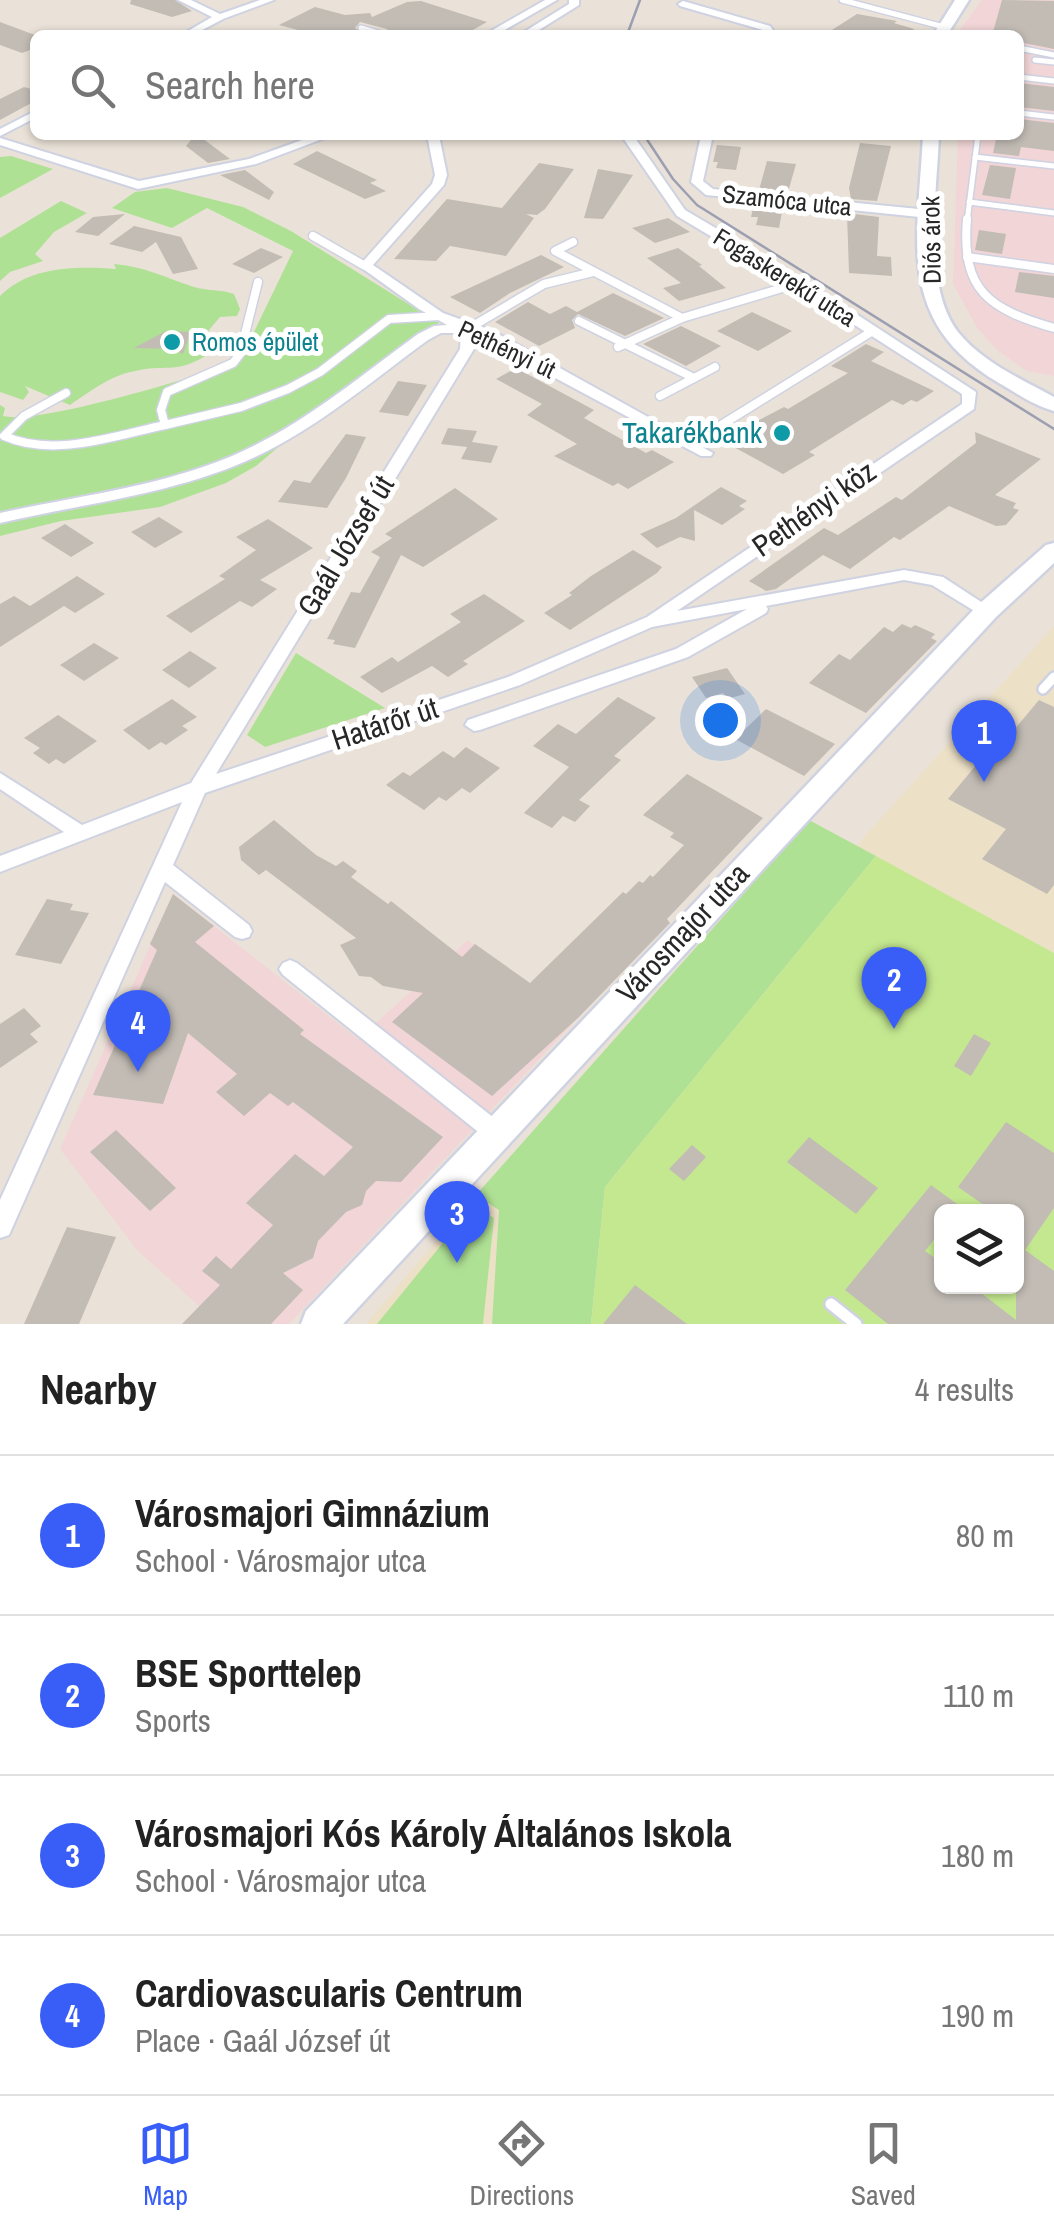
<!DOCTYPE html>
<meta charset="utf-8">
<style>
body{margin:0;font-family:"Archivo Narrow",sans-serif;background:#f2f2f2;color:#222}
.controls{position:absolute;right:30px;bottom:30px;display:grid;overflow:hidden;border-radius:15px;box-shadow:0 2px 8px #0004}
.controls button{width:90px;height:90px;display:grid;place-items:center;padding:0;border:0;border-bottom:2px solid #e0e0e0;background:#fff;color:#222;font:50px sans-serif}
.you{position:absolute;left:720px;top:720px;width:35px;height:35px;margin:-25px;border:8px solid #fff;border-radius:50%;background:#1a73e8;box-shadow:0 0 0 15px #1a73e833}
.badge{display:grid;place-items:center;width:65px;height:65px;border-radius:50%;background:#385ef7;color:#fff;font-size:32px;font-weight:700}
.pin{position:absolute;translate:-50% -82px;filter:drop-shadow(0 2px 5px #0008)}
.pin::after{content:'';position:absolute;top:52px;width:35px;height:30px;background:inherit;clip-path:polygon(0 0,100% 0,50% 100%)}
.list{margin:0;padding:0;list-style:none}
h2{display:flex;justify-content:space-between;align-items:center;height:130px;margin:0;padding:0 40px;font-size:42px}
h2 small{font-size:32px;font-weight:400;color:#767676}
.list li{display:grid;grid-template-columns:65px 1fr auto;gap:30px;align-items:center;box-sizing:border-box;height:160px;padding:0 40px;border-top:2px solid #e0e0e0}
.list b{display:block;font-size:38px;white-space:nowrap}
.list p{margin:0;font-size:32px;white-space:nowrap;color:#767676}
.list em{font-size:32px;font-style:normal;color:#767676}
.icon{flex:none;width:55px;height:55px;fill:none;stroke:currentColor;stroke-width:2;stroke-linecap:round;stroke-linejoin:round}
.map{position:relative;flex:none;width:1054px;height:1324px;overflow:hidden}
.search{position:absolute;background:#fff;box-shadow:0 2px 8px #0004;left:30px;right:30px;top:30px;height:110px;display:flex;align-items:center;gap:25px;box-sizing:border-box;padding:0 35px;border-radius:15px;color:#767676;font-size:38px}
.sheet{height:770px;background:#fff}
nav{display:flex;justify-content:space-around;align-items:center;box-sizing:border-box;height:140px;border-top:2px solid #e0e0e0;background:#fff;font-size:28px;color:#767676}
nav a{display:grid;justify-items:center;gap:5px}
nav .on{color:#385ef7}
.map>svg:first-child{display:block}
.education{fill:#ece0c7}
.medical{fill:#f1d5d7}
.green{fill:#afe195}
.pitch{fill:#c4e890;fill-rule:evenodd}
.building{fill:#c2bcb5}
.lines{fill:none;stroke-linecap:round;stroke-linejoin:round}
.lane-far3-casing{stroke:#ced2e1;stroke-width:8}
.lane-far2-casing{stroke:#ced2e1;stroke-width:11}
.lane-far1-casing{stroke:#ced2e1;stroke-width:14}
.lane-casing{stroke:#ced2e1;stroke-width:16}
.street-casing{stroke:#ced2e1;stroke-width:4}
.secondary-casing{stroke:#ced2e1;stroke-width:5}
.lane-far3{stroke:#fff;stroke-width:5}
.lane-far2{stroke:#fff;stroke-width:8}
.lane-far1{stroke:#fff;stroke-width:9}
.lane{stroke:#fff;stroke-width:11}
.street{fill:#fff;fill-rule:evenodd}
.secondary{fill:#fff;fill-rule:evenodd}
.tram{stroke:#9c9fb2;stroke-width:2.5}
.culture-dot{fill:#0f9aa8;stroke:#fff;stroke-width:4}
.labels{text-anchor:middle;stroke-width:10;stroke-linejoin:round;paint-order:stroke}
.far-street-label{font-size:25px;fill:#272727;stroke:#fff}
.far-culture-label{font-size:25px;fill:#0d838f;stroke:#fff;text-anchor:start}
.culture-label{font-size:30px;fill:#0d838f;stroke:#fff;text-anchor:end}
.street-label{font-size:30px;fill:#272727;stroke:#fff}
</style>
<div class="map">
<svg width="1054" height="1324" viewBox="0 0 1054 1324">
<rect width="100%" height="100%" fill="#eae2d8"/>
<g class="education">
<polygon points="1054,626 1054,953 856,846"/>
<polygon points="476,1194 499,1209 492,1324 366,1324"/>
</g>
<g class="medical">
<polygon points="982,0 1054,0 1054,376 1027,371 998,351 977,328 953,284 958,135 1019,135 1019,35 956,35"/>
<polygon points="173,894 358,1039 468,940 579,1017 289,1324 219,1324 137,1250 60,1149"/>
</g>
<g class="green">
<polygon points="11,156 53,169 0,198 0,157"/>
<path d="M167,188L243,207L291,231L439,323L368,371L256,466L226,483L160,507L61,521L0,536V405L5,408L3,416C41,425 194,376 239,363L293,251L207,208L172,228L112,208L135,192Z"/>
<polygon points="61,201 87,213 54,232 35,254 43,261 10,272 0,281 0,238"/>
<path d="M114,264C144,266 166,278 194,287C207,291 220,289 234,294L240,309L237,316L220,317L209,330L212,352C174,376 171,363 135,371C109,376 91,391 70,405L25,386L29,392L23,400L0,392V296C30,266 76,266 116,269Z"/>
<polygon points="296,653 385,708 265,747 247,735"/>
<polygon points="809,820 876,856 605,1187 591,1324 492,1324 499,1210 476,1195"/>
<polygon points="473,1206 494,1218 483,1324 377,1324"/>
</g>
<path class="pitch" d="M876,856L1054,953V1324H591L605,1187ZM942,1212H1016V1286H942Z"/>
<g class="building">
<polygon points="131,0 175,0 192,11 172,17 130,4"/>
<polygon points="1002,0 1054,1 1054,49 1019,42 1019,35 993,32"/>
<polygon points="421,1 487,22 464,35 391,35 387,29 360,22 355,28 363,35 317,35 279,25 315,7 345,15 370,13 372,17 407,2"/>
<polygon points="857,14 897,21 894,23 914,29 913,35 824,35"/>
<polygon points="0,22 35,35 35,48 22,53 0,45"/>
<polygon points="1019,83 1054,87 1054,111 1019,107"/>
<polygon points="24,87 35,90 35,101 0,120 0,99"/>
<polygon points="1019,119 1054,123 1054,151 1021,147 1019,156 993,153 997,135 1019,135"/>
<polygon points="195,135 198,135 230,159 208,163 186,146"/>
<polygon points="860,143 891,146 877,201 851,199 849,188"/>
<polygon points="717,145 741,147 736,170 716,168 718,162 713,162"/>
<polygon points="317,151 377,180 370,183 386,191 365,199 293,164"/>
<polygon points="767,161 796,164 788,192 759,190"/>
<polygon points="539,163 574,169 545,209 537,215 526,214 534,218 506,256 450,246 436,261 394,259 447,199 502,208"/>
<polygon points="990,165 1016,168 1010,199 982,195"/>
<polygon points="598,169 633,175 603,219 584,218"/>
<polygon points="245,170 274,192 269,200 220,175"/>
<polygon points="754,204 783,207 779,228 756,225 758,217 751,217"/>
<polygon points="847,213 879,217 877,256 891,257 892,276 849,273"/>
<polygon points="125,214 98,236 75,232 93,217"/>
<polygon points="668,218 690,232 655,243 632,228"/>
<polygon points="134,226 181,237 198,269 173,274 156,242 142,252 109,244"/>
<polygon points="979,230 1006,234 1002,254 975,250"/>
<polygon points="261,248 283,257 254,273 232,264"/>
<polygon points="678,248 702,265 699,266 726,288 679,301 663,288 681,283 647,258"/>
<polygon points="541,255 564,267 510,293 480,313 450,297"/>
<polygon points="1019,272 1054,276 1054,298 1015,292"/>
<polygon points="613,293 664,318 625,336 578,314 572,320 575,328 539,346 495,322 528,302 550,314 566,306 577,312"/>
<polygon points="752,312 792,331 758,351 717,331"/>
<polygon points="681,326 721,346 686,366 643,344"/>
<polygon points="166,331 191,332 183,354 172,349 134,348"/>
<polygon points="866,344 884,352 871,361 934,391 917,402 911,400 903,405 892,400 809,452 815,455 783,474 721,440 784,407 788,409 848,373 831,366"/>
<polygon points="516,368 594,410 584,418 646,453 652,450 674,462 628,489 618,483 613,486 554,456 577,444 527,415 542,404 496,379"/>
<polygon points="398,381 427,385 408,416 379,412"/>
<polygon points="448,428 477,431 472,442 498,446 491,463 461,459 467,447 441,444"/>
<polygon points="975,432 1041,459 995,495 1016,503 1013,508 1019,510 1006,525 996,526 949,506 900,540 894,537 850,569 823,555 776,589 766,591 749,581 824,528 838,535 896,497 902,500 976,443"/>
<polygon points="346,434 366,437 346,478 327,508 278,502 294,480 310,483"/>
<polygon points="721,487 747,501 739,506 745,509 722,525 694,510 695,541 680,537 657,548 640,534 676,518"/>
<polygon points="455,488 498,519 423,567 401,555 355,648 333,644 335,640 327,639 351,592 360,593 380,557 371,552 392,538 385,534"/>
<polygon points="159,517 183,532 155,548 131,532"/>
<polygon points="268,519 313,548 260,580 277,589 252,607 240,601 191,633 166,616 225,579 219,576 256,550 236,537"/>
<polygon points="65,524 94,543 71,557 41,538"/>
<polygon points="633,550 662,567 657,573 570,630 544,613 572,595 569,593 591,576"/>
<polygon points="77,576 105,594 75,613 64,606 0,647 0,604 14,596 30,606"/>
<polygon points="484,594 525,621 463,661 468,664 448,677 432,666 382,693 360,677 392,657 398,662 461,622 450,614"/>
<polygon points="902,624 911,628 915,625 935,634 931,638 937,641 866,713 809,683 839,654 850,660 884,627 893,632"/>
<polygon points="94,643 119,658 84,681 60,665"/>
<polygon points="190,651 217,668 189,688 162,670"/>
<polygon points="727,668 745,694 727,699 723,693 706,698 692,677"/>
<polygon points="618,697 656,718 614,756 621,760 579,800 590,806 575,822 563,816 552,828 524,813 569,767 533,746 558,724 576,734"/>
<polygon points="172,699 197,717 182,726 188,730 166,745 161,742 149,750 123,730"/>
<polygon points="1039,700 1054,707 1054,885 1047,894 982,859 1006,829 948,799 982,758 988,761"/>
<polygon points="766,709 835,744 804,776 735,739"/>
<polygon points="58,715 97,741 64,764 56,759 49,764 33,753 40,748 24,738"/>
<polygon points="466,747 500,768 470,793 462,788 446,801 439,797 424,810 386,785 403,772 410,776 443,751 454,758"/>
<polygon points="687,774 763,818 667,919 670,923 579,1017 492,1096 392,1022 423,993 383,986 371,977 359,976 340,945 356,938 266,870 259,875 241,860 239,847 274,820 316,855 336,866 343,861 357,871 351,877 388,904 391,901 462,957 475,944 530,983 623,892 626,894 639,881 643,883 650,875 653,877 684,845 670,837 674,833 643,815"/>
<polygon points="173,894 214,926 195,942 304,1030 300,1034 443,1137 401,1182 376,1181 366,1191 362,1205 346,1212 318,1241 313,1258 283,1273 303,1290 271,1324 182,1324 220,1285 202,1271 216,1256 231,1269 273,1225 246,1203 295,1154 324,1176 353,1147 293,1102 288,1106 270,1093 244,1116 216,1092 237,1074 188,1033 163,1104 93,1095 157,950 150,944"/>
<polygon points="47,899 73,904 70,910 89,913 61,964 15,955"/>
<polygon points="24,1008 41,1026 30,1034 38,1042 0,1068 0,1024"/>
<polygon points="974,1034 991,1043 971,1076 954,1066"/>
<polygon points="1006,1122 1054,1153 1054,1208 1025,1250 1054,1271 1054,1324 888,1324 845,1290 931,1185 968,1212 942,1212 942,1230 925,1251 942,1263 942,1286 972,1286 1016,1320 1016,1212 994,1212 958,1187"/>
<polygon points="116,1130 176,1188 150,1211 90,1152"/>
<polygon points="809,1137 878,1188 856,1214 787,1162"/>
<polygon points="692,1145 706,1157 684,1181 669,1169"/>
<polygon points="67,1227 116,1237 79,1324 24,1324"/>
<polygon points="635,1285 687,1324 603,1324"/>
</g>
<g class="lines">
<defs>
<g id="lane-far3">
<polyline points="842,0 944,27"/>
<polyline points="361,28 385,35"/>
<polyline points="1019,48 1054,55"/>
<polyline points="1035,60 1054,62"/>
<polyline points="1019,77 1054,81"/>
<polyline points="1019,113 1054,117"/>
<polyline points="975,157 1054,166"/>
<polyline points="969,202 1054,213"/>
<polyline points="967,222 978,135"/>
</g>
<g id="lane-far2">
<path d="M967,219C961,291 989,309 1054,328"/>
<polyline points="313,236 365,266"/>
<polyline points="573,242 555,251 682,318"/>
<polyline points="967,257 1054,269"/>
<polyline points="258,282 240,354 233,363 167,392 161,410 165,425 241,407 288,389 320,372 389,319 439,316"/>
<polyline points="579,321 694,378"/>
<polyline points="466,330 544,284 593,272"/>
<polyline points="618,347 682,318 799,283"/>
<path d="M66,393L24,416L4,436C54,458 114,436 165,425"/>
<polyline points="660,396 715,367"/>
<polyline points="718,427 871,332"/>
</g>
<polyline id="lane-far1" points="1043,689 1054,677"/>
<polyline id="lane" points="831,1304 856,1324"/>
<g id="street">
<polygon points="178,0 191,0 220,14 260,0 274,0 223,19 193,35 181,35 212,17"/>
<polygon points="545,0 557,0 496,35 484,35"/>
<polygon points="569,0 579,0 579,5 531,35 519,35 569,4"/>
<polygon points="683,1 770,26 775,33 766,35 763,30 680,6 678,4"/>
<polygon points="35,111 35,118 0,136 0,129"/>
<polygon points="316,135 333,135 256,164 138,189 0,145 0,138 139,181 249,159"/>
<path d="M427,135H439L447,175L444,185L373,265L443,313L493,331L713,453L711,456H701L475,335L474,349L216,774L508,677L647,617L962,404V394L794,286L677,216L621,135H633L685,210L804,280L976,392L974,409L677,611L904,570L943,577L995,611L993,615H981L932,585L904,580L766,606L768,609L766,613L688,657L480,730L474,731L465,725L468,720L676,649L747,609L652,627L520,685L205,793L173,865L249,925L252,931L249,937L242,939L235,937L165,882L9,1235L0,1238V1200L182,802L0,872V856L64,832L0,789V773L82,825L191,783L460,349L461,333H441L428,340C369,383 312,433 244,462C167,495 81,504 0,523V513C77,496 158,487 232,456C300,427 358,378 418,334L434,326L447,325L419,309L359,266L432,184L435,175Z"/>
<polygon points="701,135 713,135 703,181 713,189 929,210 935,214 929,218 706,195 691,182"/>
<polygon points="290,960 297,963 503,1125 507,1132 503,1139 495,1142 487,1139 283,975 279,969 283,963"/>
</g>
<g id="secondary">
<polygon points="955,0 969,0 947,35 933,35"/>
<path d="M923,135H939C937,192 922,285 958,332C982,362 1021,379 1054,397V411C1035,406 1016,393 999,383C894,321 918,240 923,135Z"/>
<polygon points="1054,543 1054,563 996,617 343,1324 301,1324 306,1311 978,605 1046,545"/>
</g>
</defs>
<use href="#lane-far3" class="lane-far3-casing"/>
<use href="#lane-far2" class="lane-far2-casing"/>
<use href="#lane-far1" class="lane-far1-casing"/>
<use href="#lane" class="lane-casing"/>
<use href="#street" class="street-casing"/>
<use href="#secondary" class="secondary-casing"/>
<use href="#lane-far3" class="lane-far3"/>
<use href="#lane-far2" class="lane-far2"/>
<use href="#lane-far1" class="lane-far1"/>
<use href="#lane" class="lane"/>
<use href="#street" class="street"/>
<use href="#secondary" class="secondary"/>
<g class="tram">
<polyline points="627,35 640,0"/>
<polyline points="644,135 673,179 697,205 1054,429"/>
</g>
</g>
<g class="culture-dot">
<circle cx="172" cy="342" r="10"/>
<circle cx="782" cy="433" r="10"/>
</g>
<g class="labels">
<g class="far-street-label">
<text transform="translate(787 200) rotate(6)" y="9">Szamóca utca</text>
<text transform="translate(931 240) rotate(-91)" y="9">Diós árok</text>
<text transform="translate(785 277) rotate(32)" y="9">Fogaskerekű utca</text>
<text transform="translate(507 349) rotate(25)" y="9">Pethényi út</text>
</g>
<g class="far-culture-label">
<text x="192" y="351">Romos épület</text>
</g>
<g class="culture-label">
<text x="762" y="443">Takarékbank</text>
</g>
<g class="street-label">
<text transform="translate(814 509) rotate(-35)" y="10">Pethényi köz</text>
<text transform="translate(346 546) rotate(-59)" y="10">Gaál József út</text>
<text transform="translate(385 724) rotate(-18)" y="10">Határőr út</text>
<text transform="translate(683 933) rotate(-47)" y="10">Városmajor utca</text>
</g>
</g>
</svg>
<div class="controls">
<button><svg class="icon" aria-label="layers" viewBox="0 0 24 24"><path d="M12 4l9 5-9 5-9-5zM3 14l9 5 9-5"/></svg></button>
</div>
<div class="you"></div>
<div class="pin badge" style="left:984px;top:782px">1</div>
<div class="pin badge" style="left:894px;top:1029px">2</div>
<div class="pin badge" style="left:457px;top:1263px">3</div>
<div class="pin badge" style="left:138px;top:1072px">4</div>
<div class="search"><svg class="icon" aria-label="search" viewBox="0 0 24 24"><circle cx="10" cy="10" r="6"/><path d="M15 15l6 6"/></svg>Search here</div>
</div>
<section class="sheet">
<h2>Nearby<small>4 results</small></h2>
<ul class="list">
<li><span class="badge">1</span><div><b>Városmajori Gimnázium</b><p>School · Városmajor utca</p></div><em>80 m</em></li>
<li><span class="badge">2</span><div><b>BSE Sporttelep</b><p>Sports</p></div><em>110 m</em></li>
<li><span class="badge">3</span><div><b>Városmajori Kós Károly Általános Iskola</b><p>School · Városmajor utca</p></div><em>180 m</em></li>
<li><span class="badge">4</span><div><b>Cardiovascularis Centrum</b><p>Place · Gaál József út</p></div><em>190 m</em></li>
</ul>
</section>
<nav>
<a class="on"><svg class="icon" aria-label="map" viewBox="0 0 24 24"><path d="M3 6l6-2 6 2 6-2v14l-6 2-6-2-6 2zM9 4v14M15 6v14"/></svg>Map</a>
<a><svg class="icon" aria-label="directions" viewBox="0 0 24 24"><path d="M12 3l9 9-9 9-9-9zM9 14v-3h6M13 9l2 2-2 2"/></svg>Directions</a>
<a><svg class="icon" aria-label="saved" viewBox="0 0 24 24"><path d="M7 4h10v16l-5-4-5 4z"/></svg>Saved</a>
</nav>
